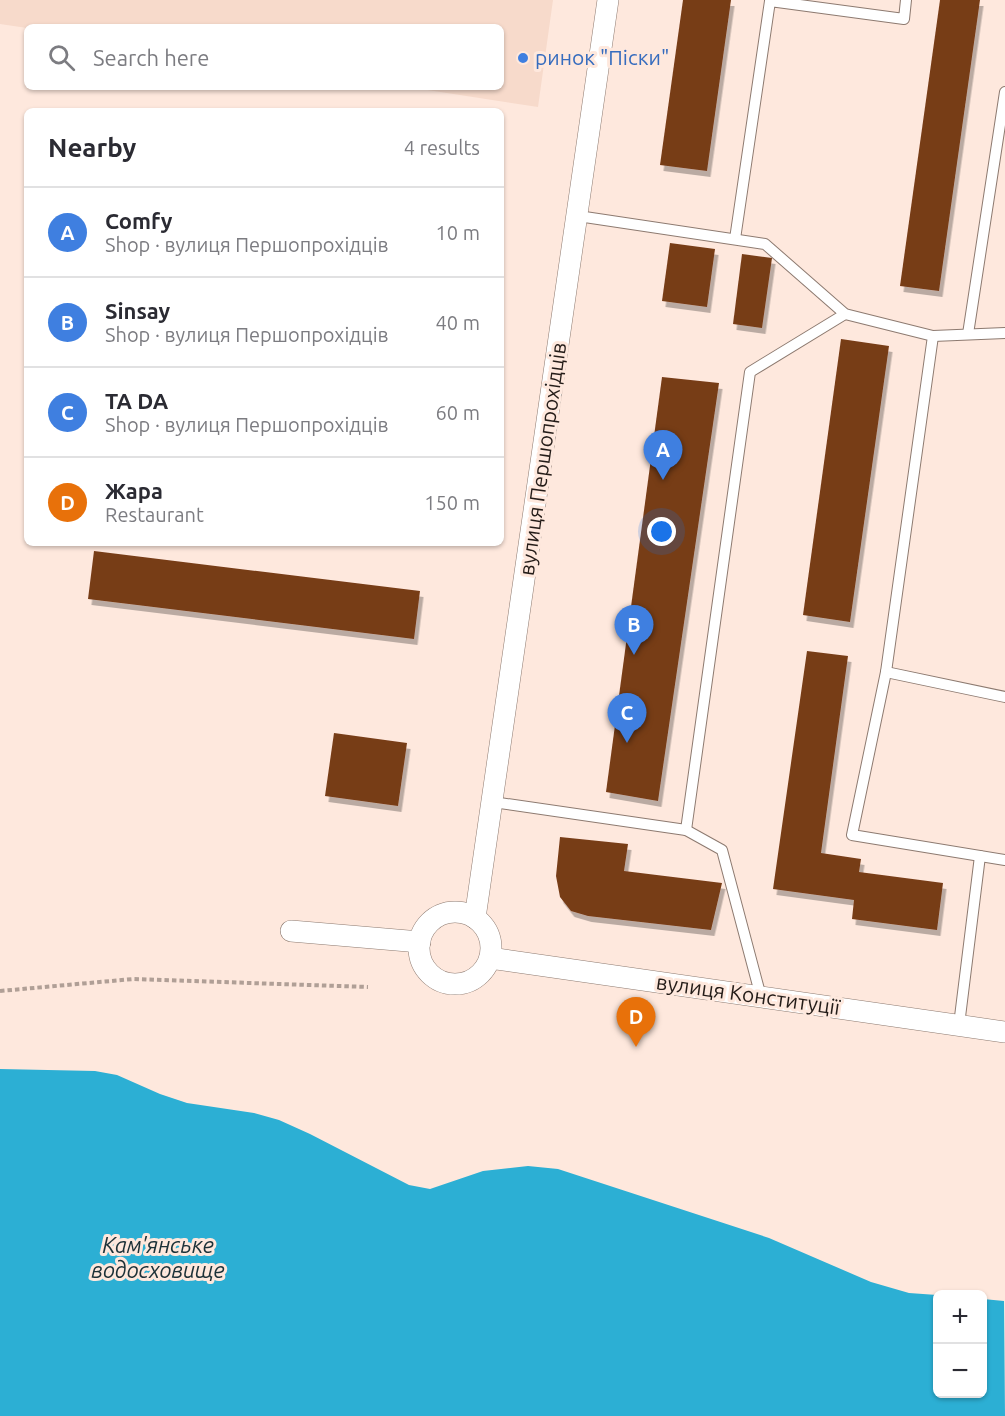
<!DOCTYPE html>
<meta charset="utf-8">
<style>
body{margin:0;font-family:Ubuntu,sans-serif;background:#f2f2f3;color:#2b2b33}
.controls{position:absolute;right:18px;bottom:18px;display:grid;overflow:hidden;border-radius:9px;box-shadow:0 2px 4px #0004}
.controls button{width:54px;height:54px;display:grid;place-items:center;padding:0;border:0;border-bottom:2px solid #e1e1e2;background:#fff;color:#2b2b33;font:30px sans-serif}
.you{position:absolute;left:662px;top:532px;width:21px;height:21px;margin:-15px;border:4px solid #fff;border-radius:50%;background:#1a73e8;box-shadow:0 0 0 9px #1a73e833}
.badge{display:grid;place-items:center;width:39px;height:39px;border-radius:50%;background:#0b8043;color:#fff;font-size:20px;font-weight:700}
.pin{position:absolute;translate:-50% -50px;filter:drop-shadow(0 2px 3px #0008)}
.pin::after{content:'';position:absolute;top:32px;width:21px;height:18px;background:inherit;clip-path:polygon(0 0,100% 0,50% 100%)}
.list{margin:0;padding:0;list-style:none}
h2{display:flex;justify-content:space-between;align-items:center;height:78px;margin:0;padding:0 24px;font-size:26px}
h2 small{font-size:20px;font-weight:400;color:#7c7c81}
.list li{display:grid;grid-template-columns:39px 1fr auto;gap:18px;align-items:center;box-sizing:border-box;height:90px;padding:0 24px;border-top:2px solid #e1e1e2}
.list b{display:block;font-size:22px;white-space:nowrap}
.list p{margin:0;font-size:20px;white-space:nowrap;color:#7c7c81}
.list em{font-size:20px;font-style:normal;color:#7c7c81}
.icon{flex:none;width:33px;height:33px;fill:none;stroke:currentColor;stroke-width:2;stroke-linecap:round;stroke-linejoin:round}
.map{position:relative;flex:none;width:1005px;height:1416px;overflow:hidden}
.search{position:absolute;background:#fff;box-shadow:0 2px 4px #0004;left:24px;top:24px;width:480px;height:66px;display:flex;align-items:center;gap:15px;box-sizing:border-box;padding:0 21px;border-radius:9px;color:#7c7c81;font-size:22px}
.panel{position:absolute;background:#fff;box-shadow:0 2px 4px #0004;left:24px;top:108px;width:480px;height:438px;border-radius:9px}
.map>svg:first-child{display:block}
.built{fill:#f7dacb}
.water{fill:#2cafd4}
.building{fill:#773c18;filter:url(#shadow)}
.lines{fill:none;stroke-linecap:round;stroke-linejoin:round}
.lane-casing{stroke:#8d7a70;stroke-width:12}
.street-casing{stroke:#8d7a70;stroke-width:22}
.path{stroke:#b09f96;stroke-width:4;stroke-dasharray:4.5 3;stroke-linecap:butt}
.lane{stroke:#fff;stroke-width:10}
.street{stroke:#fff;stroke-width:21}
.shop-dot{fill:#3f7fe0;stroke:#fee8dd;stroke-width:2}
.labels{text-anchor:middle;stroke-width:6;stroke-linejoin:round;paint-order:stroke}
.shop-label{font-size:21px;fill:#366cbe;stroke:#fee8dd;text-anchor:start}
.street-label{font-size:21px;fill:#241c18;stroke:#fee8dd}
.water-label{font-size:22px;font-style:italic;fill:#1c3138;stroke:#fee8dd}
</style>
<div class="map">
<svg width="1005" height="1416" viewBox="0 0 1005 1416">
<defs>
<filter id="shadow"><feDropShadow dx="3.5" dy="6" stdDeviation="0" flood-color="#0004"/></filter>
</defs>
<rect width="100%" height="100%" fill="#fee8dd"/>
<polygon class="built" points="0,0 553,0 538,107 408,87 501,87 501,27 27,28 0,24"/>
<polygon class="water" points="0,1069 95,1071 117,1075 160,1094 187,1103 254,1113 279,1120 310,1134 409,1185 430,1189 483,1171 528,1166 558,1169 769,1238 871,1282 909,1293 937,1295 938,1394 982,1394 983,1299 1004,1301 1005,1416 0,1416"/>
<g class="building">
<polygon points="683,0 731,0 707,171 660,165"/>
<polygon points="940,0 980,0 939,291 900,286"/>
<polygon points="670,243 715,249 707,307 662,301"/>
<polygon points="742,254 772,258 762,328 733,324"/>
<polygon points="841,339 889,346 850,622 803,615"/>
<polygon points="662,377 719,383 658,801 606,792"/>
<polygon points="94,551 420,591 414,639 88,599"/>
<polygon points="807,651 848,656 821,853 861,859 859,872 943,883 937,930 852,919 854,900 773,889"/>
<polygon points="334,733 407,743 398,806 325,796"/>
<polygon points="560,837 628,844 624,871 722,883 711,930 588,916 571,911 560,897 556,876"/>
</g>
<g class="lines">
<defs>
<g id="lane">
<polyline points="578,216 765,244 845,314 933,336 886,672 852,835 1005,860"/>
<polyline points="735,239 770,1 904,19 906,0"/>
<polyline points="968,334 1005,92"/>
<polyline points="933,336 1005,333"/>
<polyline points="886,672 1005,697"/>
<polyline points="493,802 686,830 722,850 761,997"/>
<polyline points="686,830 750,372 845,314"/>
<polyline points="959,1025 980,856"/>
</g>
<g id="street">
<circle cx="455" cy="948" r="36"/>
<polyline points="475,918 608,0"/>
<polyline points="291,931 420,942"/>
<polyline points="490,958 1005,1032"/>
</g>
</defs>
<use href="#lane" class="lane-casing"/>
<use href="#street" class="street-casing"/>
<polyline class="path" points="0,991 133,979 368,987"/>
<use href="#lane" class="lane"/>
<use href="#street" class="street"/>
</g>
<circle class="shop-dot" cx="523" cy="58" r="6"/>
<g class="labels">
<g class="shop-label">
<text x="535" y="65">ринок "Піски"</text>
</g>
<g class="street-label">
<text transform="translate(543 459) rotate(-82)" y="7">вулиця Першопрохідців</text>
<text transform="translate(748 995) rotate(8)" y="7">вулиця Конституції</text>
</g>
<g class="water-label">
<text x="158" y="1253">Кам'янське<tspan x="158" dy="25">водосховище</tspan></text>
</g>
</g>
</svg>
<div class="controls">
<button>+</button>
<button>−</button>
</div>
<div class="you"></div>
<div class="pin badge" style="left:663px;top:480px;background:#3f7fe0">A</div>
<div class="pin badge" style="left:634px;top:655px;background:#3f7fe0">B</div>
<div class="pin badge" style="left:627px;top:743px;background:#3f7fe0">C</div>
<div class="pin badge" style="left:636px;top:1047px;background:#e8710a">D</div>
<div class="search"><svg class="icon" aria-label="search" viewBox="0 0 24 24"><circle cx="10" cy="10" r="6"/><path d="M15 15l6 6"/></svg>Search here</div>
<section class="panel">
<h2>Nearby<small>4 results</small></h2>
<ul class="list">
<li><span class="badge" style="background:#3f7fe0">A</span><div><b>Comfy</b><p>Shop · вулиця Першопрохідців</p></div><em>10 m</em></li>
<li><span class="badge" style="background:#3f7fe0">B</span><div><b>Sinsay</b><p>Shop · вулиця Першопрохідців</p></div><em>40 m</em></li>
<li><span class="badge" style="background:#3f7fe0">C</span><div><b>TA DA</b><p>Shop · вулиця Першопрохідців</p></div><em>60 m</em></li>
<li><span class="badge" style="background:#e8710a">D</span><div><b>Жара</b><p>Restaurant</p></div><em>150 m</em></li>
</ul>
</section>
</div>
